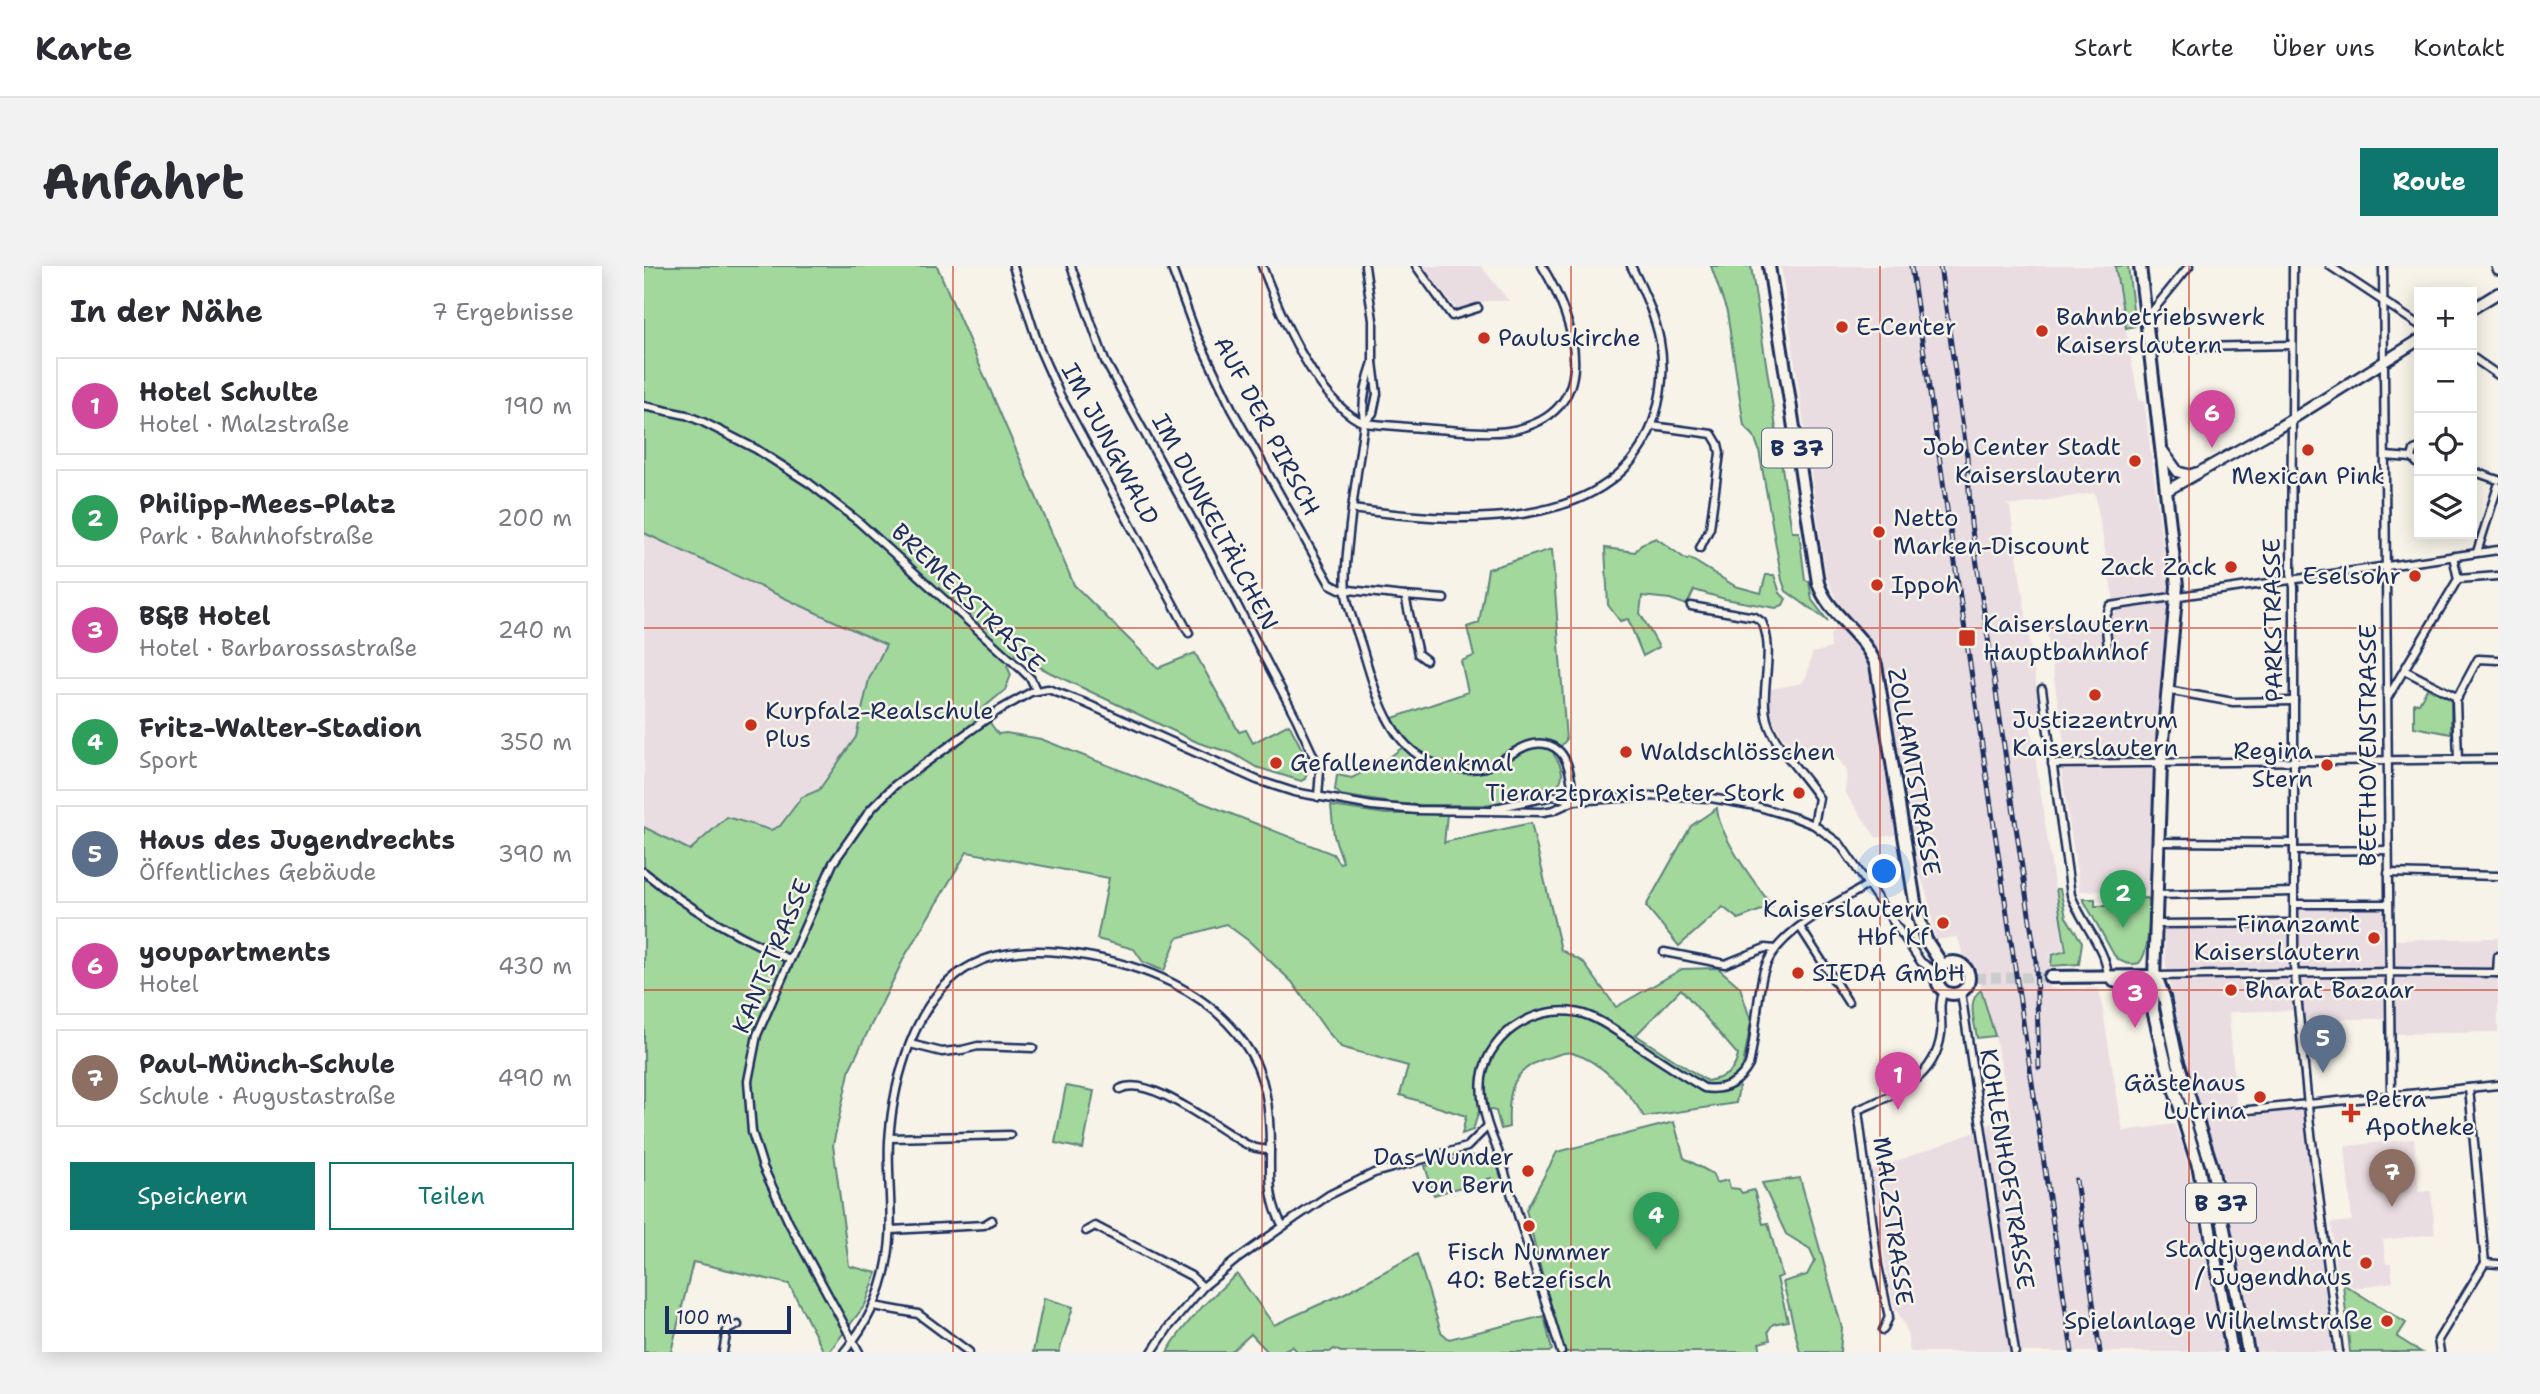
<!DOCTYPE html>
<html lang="de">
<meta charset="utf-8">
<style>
body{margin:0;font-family:"Shantell Sans",sans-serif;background:#f2f2f3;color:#2b2b33}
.controls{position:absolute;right:21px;top:21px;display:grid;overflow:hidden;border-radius:0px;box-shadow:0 4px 18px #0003}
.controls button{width:63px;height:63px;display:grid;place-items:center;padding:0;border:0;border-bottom:2px solid #e1e1e2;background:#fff;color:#2b2b33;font:35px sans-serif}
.scale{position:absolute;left:21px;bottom:18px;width:126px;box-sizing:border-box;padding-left:7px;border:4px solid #1b2f5e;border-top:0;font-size:19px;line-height:24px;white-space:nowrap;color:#1b2f5e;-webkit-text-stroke:5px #f7f3e8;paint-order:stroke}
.you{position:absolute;left:1241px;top:606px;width:24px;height:24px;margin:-18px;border:5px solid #fff;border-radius:50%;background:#1a73e8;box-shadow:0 0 0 10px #1a73e833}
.badge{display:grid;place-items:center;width:46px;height:46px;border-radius:50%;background:#0f766e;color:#fff;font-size:23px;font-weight:700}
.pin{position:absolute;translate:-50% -58px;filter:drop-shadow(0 2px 4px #0008)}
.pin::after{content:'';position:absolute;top:37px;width:24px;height:21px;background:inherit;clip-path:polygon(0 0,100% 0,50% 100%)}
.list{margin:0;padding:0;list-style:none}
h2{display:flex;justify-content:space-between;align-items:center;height:91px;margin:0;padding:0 28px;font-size:30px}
h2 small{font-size:23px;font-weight:400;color:#7c7c81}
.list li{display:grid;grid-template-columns:46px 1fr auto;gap:21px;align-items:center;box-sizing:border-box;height:98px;margin:0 14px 14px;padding:0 14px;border:2px solid #e1e1e2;border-radius:0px}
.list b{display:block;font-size:26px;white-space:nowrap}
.list p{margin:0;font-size:23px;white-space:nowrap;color:#7c7c81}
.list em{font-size:23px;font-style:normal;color:#7c7c81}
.actions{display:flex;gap:14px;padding:21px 28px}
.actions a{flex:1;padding:16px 0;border:2px solid #0f766e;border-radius:0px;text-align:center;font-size:24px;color:#0f766e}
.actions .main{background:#0f766e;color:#fff}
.icon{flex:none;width:38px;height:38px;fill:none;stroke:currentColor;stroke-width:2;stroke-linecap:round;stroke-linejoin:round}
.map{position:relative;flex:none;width:1854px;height:1086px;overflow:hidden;border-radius:0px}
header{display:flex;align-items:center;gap:42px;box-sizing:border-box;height:98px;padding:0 35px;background:#fff;border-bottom:2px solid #e1e1e2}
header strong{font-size:33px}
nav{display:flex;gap:38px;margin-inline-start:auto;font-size:24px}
.intro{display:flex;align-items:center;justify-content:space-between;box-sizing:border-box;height:168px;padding:0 42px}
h1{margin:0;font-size:49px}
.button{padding:18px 32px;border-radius:0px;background:#0f766e;color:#fff;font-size:24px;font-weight:700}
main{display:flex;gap:42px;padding:0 42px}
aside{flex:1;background:#fff;border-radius:0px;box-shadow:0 4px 18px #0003}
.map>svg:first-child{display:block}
.built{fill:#eadde2}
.green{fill:#a3d89c;stroke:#5f847d;stroke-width:2;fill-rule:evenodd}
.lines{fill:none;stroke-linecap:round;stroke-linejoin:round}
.primary-tunnel{stroke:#cbcccc;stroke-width:10;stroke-dasharray:10 5;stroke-linecap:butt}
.street-casing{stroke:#1b2f5e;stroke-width:11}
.secondary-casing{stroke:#1b2f5e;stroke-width:14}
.primary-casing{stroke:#1b2f5e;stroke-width:16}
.street{stroke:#f7f3e8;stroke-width:6}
.secondary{stroke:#f7f3e8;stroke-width:9}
.primary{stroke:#f7f3e8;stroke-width:10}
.rail-casing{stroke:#1b2f5e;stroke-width:5}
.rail{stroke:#f7f3e8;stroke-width:2.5;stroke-dasharray:8;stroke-linecap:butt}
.grid{fill:none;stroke:#c8321e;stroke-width:2;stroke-opacity:0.55}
.poi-dot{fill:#c8321e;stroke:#f7f3e8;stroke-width:2.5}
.labels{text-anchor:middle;stroke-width:5;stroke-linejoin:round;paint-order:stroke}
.shield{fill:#f7f3e8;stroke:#5d6a87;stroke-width:2}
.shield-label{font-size:23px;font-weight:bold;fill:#1b2f5e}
.poi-label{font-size:24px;fill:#1b2f5e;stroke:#f7f3e8;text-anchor:start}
.street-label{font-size:24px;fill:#1b2f5e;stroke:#f7f3e8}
</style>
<header>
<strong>Karte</strong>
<nav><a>Start</a><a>Karte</a><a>Über uns</a><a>Kontakt</a></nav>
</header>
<div class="intro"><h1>Anfahrt</h1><a class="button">Route</a></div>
<main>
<aside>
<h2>In der Nähe<small>7 Ergebnisse</small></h2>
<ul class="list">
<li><span class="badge" style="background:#d1479c">1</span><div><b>Hotel Schulte</b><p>Hotel · Malzstraße</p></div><em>190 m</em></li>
<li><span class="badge" style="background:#2e9e5b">2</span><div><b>Philipp-Mees-Platz</b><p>Park · Bahnhofstraße</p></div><em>200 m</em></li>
<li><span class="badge" style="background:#d1479c">3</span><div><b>B&amp;B Hotel</b><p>Hotel · Barbarossastraße</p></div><em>240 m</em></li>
<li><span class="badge" style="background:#2e9e5b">4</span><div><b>Fritz-Walter-Stadion</b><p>Sport</p></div><em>350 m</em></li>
<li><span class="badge" style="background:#5c6f8a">5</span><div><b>Haus des Jugendrechts</b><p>Öffentliches Gebäude</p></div><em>390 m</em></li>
<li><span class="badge" style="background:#d1479c">6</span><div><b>youpartments</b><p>Hotel</p></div><em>430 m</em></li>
<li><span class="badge" style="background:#8d6e63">7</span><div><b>Paul-Münch-Schule</b><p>Schule · Augustastraße</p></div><em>490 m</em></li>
</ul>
<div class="actions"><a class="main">Speichern</a><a>Teilen</a></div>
</aside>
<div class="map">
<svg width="1854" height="1086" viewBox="0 0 1854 1086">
<rect width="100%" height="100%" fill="#f7f3e8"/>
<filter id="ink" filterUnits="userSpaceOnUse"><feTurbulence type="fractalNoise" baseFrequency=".0143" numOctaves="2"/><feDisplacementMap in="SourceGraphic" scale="14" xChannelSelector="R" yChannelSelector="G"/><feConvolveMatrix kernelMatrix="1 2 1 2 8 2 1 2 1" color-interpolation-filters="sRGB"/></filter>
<g filter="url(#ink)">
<g class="built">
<polygon points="778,0 837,0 865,35 843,35 812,43"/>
<polygon points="1137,0 1470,0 1495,135 1500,134 1527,343 1511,625 1436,625 1417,504 1424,503 1402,360 1472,348 1451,227 1372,239 1362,238 1366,241 1397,452 1386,455 1420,685 1406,687 1405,722 1455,722 1479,865 1530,858 1539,880 1546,907 1581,1086 1266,1086 1262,1062 1250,1040 1241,997 1228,904 1326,868 1367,848 1351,770 1332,701 1327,700 1321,692 1313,671 1292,674 1283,629 1274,603 1270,566 1232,572 1201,526 1203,505 1186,482 1146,479 1136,467 1128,451 1126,423 1158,417 1163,409 1168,387 1187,382 1186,370 1202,345 1193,334 1182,311"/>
<polygon points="0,268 242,379 225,413 212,471 175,524 158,531 136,560 127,564 83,551 46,584 0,561"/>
<polygon points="1742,640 1743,674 1854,672 1854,766 1750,768 1749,753 1660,753 1659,744 1585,746 1593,847 1662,842 1680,1004 1685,1021 1692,1086 1610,1086 1575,900 1542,795 1521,693 1520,660 1655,660 1656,641"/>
<polygon points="1770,873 1775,926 1787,925 1791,968 1739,974 1742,998 1747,998 1749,1016 1711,1022 1693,1011 1687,957 1708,955 1701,880"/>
</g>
<g class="green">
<path d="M0,0H293L430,319L514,402L551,387L595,466L602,464L609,477L645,458L666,499L661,513L657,515L612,501L588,487L555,477L407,407L372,388L363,400L367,409L361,424L337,444L354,468L362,467L397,473L689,588L695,597L699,596L690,570L687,540L742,548H803L800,578L801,576L887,557L917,684L939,696L972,741L1038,703L1074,702L1096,721L1107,756L1092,837L1000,851C986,826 957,795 928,787C921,785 914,789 907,791C868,801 863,825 865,861L857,863L852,845L836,842L829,864L818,868L822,850L756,829L764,800L697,781L682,764L648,716L605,675L582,658L533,672L520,705L499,696L490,683L453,673L465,612L323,586L261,690L206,802L189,879L205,1000L233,1007L221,1039L185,1086H180L145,1018L49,996L27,1086H0V561L46,584L83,551L127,564L136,560L158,531L175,524L212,471L225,413L242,379L0,267ZM1037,723L1094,789C1091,807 1080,812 1063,815L992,769Z"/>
<polygon points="1067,0 1107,0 1148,266 1155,266 1161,314 1165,315 1168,334 1184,355 1142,325 1138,314 1115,184 1110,170 1100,160 1083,46"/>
<polygon points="1471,0 1484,0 1491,60 1482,62"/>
<polygon points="1012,272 1043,294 1045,292 1091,320 1117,327 1122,309 1130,309 1136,327 1142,333 1139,339 1132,342 1081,333 1050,324 1043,339 1026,333 998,330 996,347 1015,381 999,390 984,353 976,355 964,339 961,282 991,286 997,278"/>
<path d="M908,283L922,474L910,489C918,500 923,513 910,522L892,521L887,528L851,539H775L747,537L697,529L691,524L693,509L708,512L743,493L759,481L743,454L824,426L817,395L830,390L823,361L835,357L844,303Z"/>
<polygon points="1784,421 1807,432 1807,468 1770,461 1770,437 1775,437"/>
<path d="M1073,542C1074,569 1111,617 1128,640L1094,653L1079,641L1035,680L1002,640L1047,560Z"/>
<polygon points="1412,623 1416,623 1422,651 1438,676 1435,698 1407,700 1408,689 1422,685"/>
<path d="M1503,632L1506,635C1505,651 1506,686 1495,697C1485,700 1476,696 1470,689L1439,633H1451V640H1491L1492,633Z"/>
<path d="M1337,724L1351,770L1333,772C1331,757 1322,734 1337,724Z"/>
<polygon points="422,820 450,825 439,883 411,877"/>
<polygon points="1030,856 1040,892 1069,908 1072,917 1084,914 1086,922 1095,923 1098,927 1110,924 1119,958 1124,957 1138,1010 1133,1012 1144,1055 1129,1058 1124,1065 1126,1074 1115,1077 1117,1086 918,1086 882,944 913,886"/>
<polygon points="826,889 852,896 858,915 850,918 847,912 790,929 781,900"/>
<polygon points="1156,912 1198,1062 1196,1086 1156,1086 1139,1016 1163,1009 1171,994 1166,983 1142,968 1118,917"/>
<path d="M773,988L797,1066L805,1073L900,1050L908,1084L905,1086H697L690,1083L686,1086H654L648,1080L637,1086H624L607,1068L587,1086H523C542,1055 566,1032 593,1008L630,1059L701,1027Z"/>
<polygon points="1699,1018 1762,1057 1753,1071 1777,1086 1706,1086"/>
<polygon points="400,1032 429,1041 415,1086 389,1086"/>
</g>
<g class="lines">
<polyline class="primary-tunnel" points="1332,712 1406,711"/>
<defs>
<g id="street">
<polyline points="369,0 396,84 416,129 545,367"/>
<polyline points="427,0 461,95 555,266 652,452 676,504 674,531"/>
<polyline points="527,0 552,68 588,143 686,318 696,323 761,330 774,388 782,394"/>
<path d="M618,0C635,45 673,137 720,157C748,160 777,162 805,164C824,165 844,168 864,165C959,149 934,59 898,0"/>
<polyline points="772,0 808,50 834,42"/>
<polyline points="1649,0 1647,307 1650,321 1650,699 1666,860 1695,1086"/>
<polyline points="1686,0 1775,59"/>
<polyline points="1739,0 1747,830"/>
<polyline points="1502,53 1545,0"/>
<polyline points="1505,82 1648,79"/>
<polyline points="1828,91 1854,109"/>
<path d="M729,96C722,116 717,136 720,157C715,194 709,231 705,268C703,287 700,308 702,327C704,344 712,362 717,378C731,423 745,488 799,500C812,503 828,504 842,501C863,495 882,471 905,479C927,486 927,516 930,535"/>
<polyline points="0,140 42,149 59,156 112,183 165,217 215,256 378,404 387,413 392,424"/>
<polyline points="720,157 729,147 733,128 729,96 729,54 721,0"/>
<polyline points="1008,160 1068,168 1074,178 1076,187 1066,262 1056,282"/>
<polyline points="1775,182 1770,184 1768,192 1775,199"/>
<polyline points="1741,190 1768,192"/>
<polyline points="1828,205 1854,214"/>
<path d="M708,243C804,256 972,272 1010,153C1029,95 1014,52 987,0"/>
<polyline points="1833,286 1854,220"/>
<polyline points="1814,313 1854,310"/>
<polyline points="761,330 800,333"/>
<path d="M1047,340L1111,351L1118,356C1132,386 1115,423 1123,454C1130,480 1160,509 1175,532L1170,559"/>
<polyline points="1464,382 1461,353 1466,340 1854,284"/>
<polyline points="1760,404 1814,432"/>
<path d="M1398,423L1427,629C1437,656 1463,684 1464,711"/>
<polyline points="1523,424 1589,436 1650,435"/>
<polyline points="1744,431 1814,313 1809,290"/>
<polyline points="1814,494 1812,434 1834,393 1854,394"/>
<polyline points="1408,498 1854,493"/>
<polyline points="851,542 909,530 930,535 1006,530 1067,532 1112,540 1152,552 1170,559 1196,578 1277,696 1294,707"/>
<polyline points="1515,576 1650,577"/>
<polyline points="1650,585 1744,584"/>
<path d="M0,606C46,644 91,669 145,693"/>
<polyline points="1744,607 1854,610"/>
<polyline points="1513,629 1650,626"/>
<polyline points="1650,638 1744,638"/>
<polyline points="1512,658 1650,657"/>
<polyline points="1156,661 1204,736"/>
<polyline points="1020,686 1081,698 1121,682 1131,683"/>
<polyline points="1853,707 1854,690"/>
<polyline points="1512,710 1745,706 1854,707"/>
<polyline points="1317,726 1371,1086"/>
<polyline points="266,778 298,786 318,784 334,780 389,782"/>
<path d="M476,823C506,807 576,866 604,879C611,883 619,883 626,884"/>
<polyline points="1585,846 1854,819"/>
<polyline points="246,872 366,869"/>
<polyline points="247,964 340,959 348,954"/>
<polyline points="442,965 451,960 547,1010 559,1021"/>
<polyline points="1841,997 1854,998"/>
<polyline points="230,1040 274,1048 325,1086"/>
<path d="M1239,1064L1245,1051L1234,1000L1214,844C1251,828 1291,814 1297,768C1299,753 1293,740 1300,725"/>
<polyline points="79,1086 83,1064 94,1059"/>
<path d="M200,1086C222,1060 237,1030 243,996C251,956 243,915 245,875C249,816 271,728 328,699C359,682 403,683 437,689C499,699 563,724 600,777C623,809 626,845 626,883C626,912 624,935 639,960"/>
<polyline points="215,1086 145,957 119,901 108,866 104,815 113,769 189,597 227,543 251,519 352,446 387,426 404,423 441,437 613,514 650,526 728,540 773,544 899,546 910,544 930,535"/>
<polyline points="508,1086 524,1062 559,1021 592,994 651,952 685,929 730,907 823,881 843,861"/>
<path d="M917,1086L854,885C844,862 835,837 838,812C844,764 901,733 945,750C960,756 974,766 987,775C1011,791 1035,807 1060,822C1080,825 1095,817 1105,799C1112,769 1112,738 1119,708C1129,666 1191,639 1225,618"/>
<polyline points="1796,1086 1794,1074 1841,997 1825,822"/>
</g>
<g id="secondary">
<polyline points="1853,0 1854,3"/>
<polyline points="1828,43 1854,27"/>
<polyline points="1519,185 1534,206 1546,209 1552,207"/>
<polyline points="1522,225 1632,163 1775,74"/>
</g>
<g id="primary">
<path d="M1125,0L1174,317C1185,350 1219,366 1232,399L1272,642L1282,674L1299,700"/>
<polyline points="1496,0 1533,320 1517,497 1509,744 1520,790 1555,903 1588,1086"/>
<circle cx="1309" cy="712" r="16"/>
<polyline points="1512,710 1520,731 1533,793 1568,901 1604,1086"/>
<polyline points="1406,711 1512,710"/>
<path d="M1470,715C1493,724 1496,717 1508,742"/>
</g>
</defs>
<use href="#street" class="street-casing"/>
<use href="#secondary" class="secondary-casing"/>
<use href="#primary" class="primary-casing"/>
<use href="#street" class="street"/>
<use href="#secondary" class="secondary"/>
<use href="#primary" class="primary"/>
<defs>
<g id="rail">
<polyline points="1267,0 1428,1086"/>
<polyline points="1296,0 1323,190 1327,258 1392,695 1395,802"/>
<polyline points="1432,914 1456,1086"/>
</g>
</defs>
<use href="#rail" class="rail-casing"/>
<use href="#rail" class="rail"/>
</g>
</g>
<path class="grid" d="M309,0V1086M618,0V1086M927,0V1086M1236,0V1086M1545,0V1086M0,362H1854M0,724H1854"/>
<g class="poi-dot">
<circle cx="1198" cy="61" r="7"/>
<circle cx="1398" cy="65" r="7"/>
<circle cx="840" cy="72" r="7"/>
<circle cx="1664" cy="184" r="7"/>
<circle cx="1491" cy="195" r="7"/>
<circle cx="1235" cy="266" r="7"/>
<circle cx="1587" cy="301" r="7"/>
<circle cx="1771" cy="310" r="7"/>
<circle cx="1233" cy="319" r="7"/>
<rect x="1314" y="363" width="18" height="18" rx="3.5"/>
<circle cx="1451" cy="429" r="7"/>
<circle cx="107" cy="459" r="7"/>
<circle cx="982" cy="486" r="7"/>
<circle cx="632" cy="497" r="7"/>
<circle cx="1683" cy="499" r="7"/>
<circle cx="1155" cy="527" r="7"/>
<circle cx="1299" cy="657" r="7"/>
<circle cx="1730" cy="672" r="7"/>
<circle cx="1154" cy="707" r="7"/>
<circle cx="1587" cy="724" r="7"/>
<circle cx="1616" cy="831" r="7"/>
<path d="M1703.5 836.5h7v7h7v7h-7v7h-7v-7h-7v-7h7z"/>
<circle cx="884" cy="905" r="7"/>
<circle cx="885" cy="960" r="7"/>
<circle cx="1722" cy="997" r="7"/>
<circle cx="1743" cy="1055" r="7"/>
</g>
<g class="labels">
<g class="shield">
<rect x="1118" y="162.5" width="70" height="39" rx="5"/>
<rect x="1542" y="917.5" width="70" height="39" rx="5"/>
</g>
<g class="shield-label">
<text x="1153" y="190">B 37</text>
<text x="1577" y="945">B 37</text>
</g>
<g class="poi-label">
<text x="1412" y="59">Bahnbetriebswerk<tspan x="1412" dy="28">Kaiserslautern</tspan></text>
<text x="1212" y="69">E-Center</text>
<text x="854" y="80">Pauluskirche</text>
<text x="1477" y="189" text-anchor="end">Job Center Stadt<tspan x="1477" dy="28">Kaiserslautern</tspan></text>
<text x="1664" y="218" text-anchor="middle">Mexican Pink</text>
<text x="1249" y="260">Netto<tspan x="1249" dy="28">Marken-Discount</tspan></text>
<text x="1573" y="309" text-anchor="end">Zack Zack</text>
<text x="1757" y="318" text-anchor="end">Eselsohr</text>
<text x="1247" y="327">Ippoh</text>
<text x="1339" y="366">Kaiserslautern<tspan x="1339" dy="28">Hauptbahnhof</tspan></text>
<text x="121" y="453">Kurpfalz-Realschule<tspan x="121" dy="28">Plus</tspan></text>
<text x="1451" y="462" text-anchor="middle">Justizzentrum<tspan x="1451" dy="28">Kaiserslautern</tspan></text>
<text x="1669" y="493" text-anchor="end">Regina<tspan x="1669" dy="28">Stern</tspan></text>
<text x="996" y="494">Waldschlösschen</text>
<text x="646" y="505">Gefallenendenkmal</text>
<text x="1141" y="535" text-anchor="end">Tierarztpraxis Peter Stork</text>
<text x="1285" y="651" text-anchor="end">Kaiserslautern<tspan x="1285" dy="28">Hbf Kf</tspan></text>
<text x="1716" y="666" text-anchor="end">Finanzamt<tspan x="1716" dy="28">Kaiserslautern</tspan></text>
<text x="1168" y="715">SIEDA GmbH</text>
<text x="1601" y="732">Bharat Bazaar</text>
<text x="1602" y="825" text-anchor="end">Gästehaus<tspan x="1602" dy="28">Lutrina</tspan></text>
<text x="1721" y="841">Petra<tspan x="1721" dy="28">Apotheke</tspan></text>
<text x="870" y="899" text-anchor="end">Das Wunder<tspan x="870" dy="28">von Bern</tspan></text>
<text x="1708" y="991" text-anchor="end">Stadtjugendamt<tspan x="1708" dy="28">/ Jugendhaus</tspan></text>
<text x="885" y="994" text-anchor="middle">Fisch Nummer<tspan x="885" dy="28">40: Betzefisch</tspan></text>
<text x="1729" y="1063" text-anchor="end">Spielanlage Wilhelmstraße</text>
</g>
<g class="street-label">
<text transform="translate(623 160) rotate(62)" y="8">AUF DER PIRSCH</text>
<text transform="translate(466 178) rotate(62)" y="8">IM JUNGWALD</text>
<text transform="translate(571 256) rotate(62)" y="8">IM DUNKELTÄLCHEN</text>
<text transform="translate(324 332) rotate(44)" y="8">BREMERSTRASSE</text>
<text transform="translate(1629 354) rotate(-91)" y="8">PARKSTRASSE</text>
<text transform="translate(1724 479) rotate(-90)" y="8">BEETHOVENSTRASSE</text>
<text transform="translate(1270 506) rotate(80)" y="8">ZOLLAMTSTRASSE</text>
<text transform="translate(128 690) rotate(-67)" y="8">KANTSTRASSE</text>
<text transform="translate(1363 903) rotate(81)" y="8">KOHLENHOFSTRASSE</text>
<text transform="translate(1249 955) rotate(82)" y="8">MALZSTRASSE</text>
</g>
</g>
</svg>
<div class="controls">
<button>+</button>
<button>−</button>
<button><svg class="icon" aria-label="locate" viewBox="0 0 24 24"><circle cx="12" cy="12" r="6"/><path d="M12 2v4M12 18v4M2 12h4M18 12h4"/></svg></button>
<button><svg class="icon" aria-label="layers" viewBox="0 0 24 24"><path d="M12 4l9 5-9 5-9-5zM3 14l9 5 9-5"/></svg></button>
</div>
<div class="scale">100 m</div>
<div class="you"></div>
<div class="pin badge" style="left:1254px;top:844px;background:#d1479c">1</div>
<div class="pin badge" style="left:1479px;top:662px;background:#2e9e5b">2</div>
<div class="pin badge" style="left:1491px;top:762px;background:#d1479c">3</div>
<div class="pin badge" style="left:1012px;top:984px;background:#2e9e5b">4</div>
<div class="pin badge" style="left:1679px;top:807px;background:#5c6f8a">5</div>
<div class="pin badge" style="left:1568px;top:182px;background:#d1479c">6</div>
<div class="pin badge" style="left:1748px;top:941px;background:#8d6e63">7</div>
</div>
</main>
